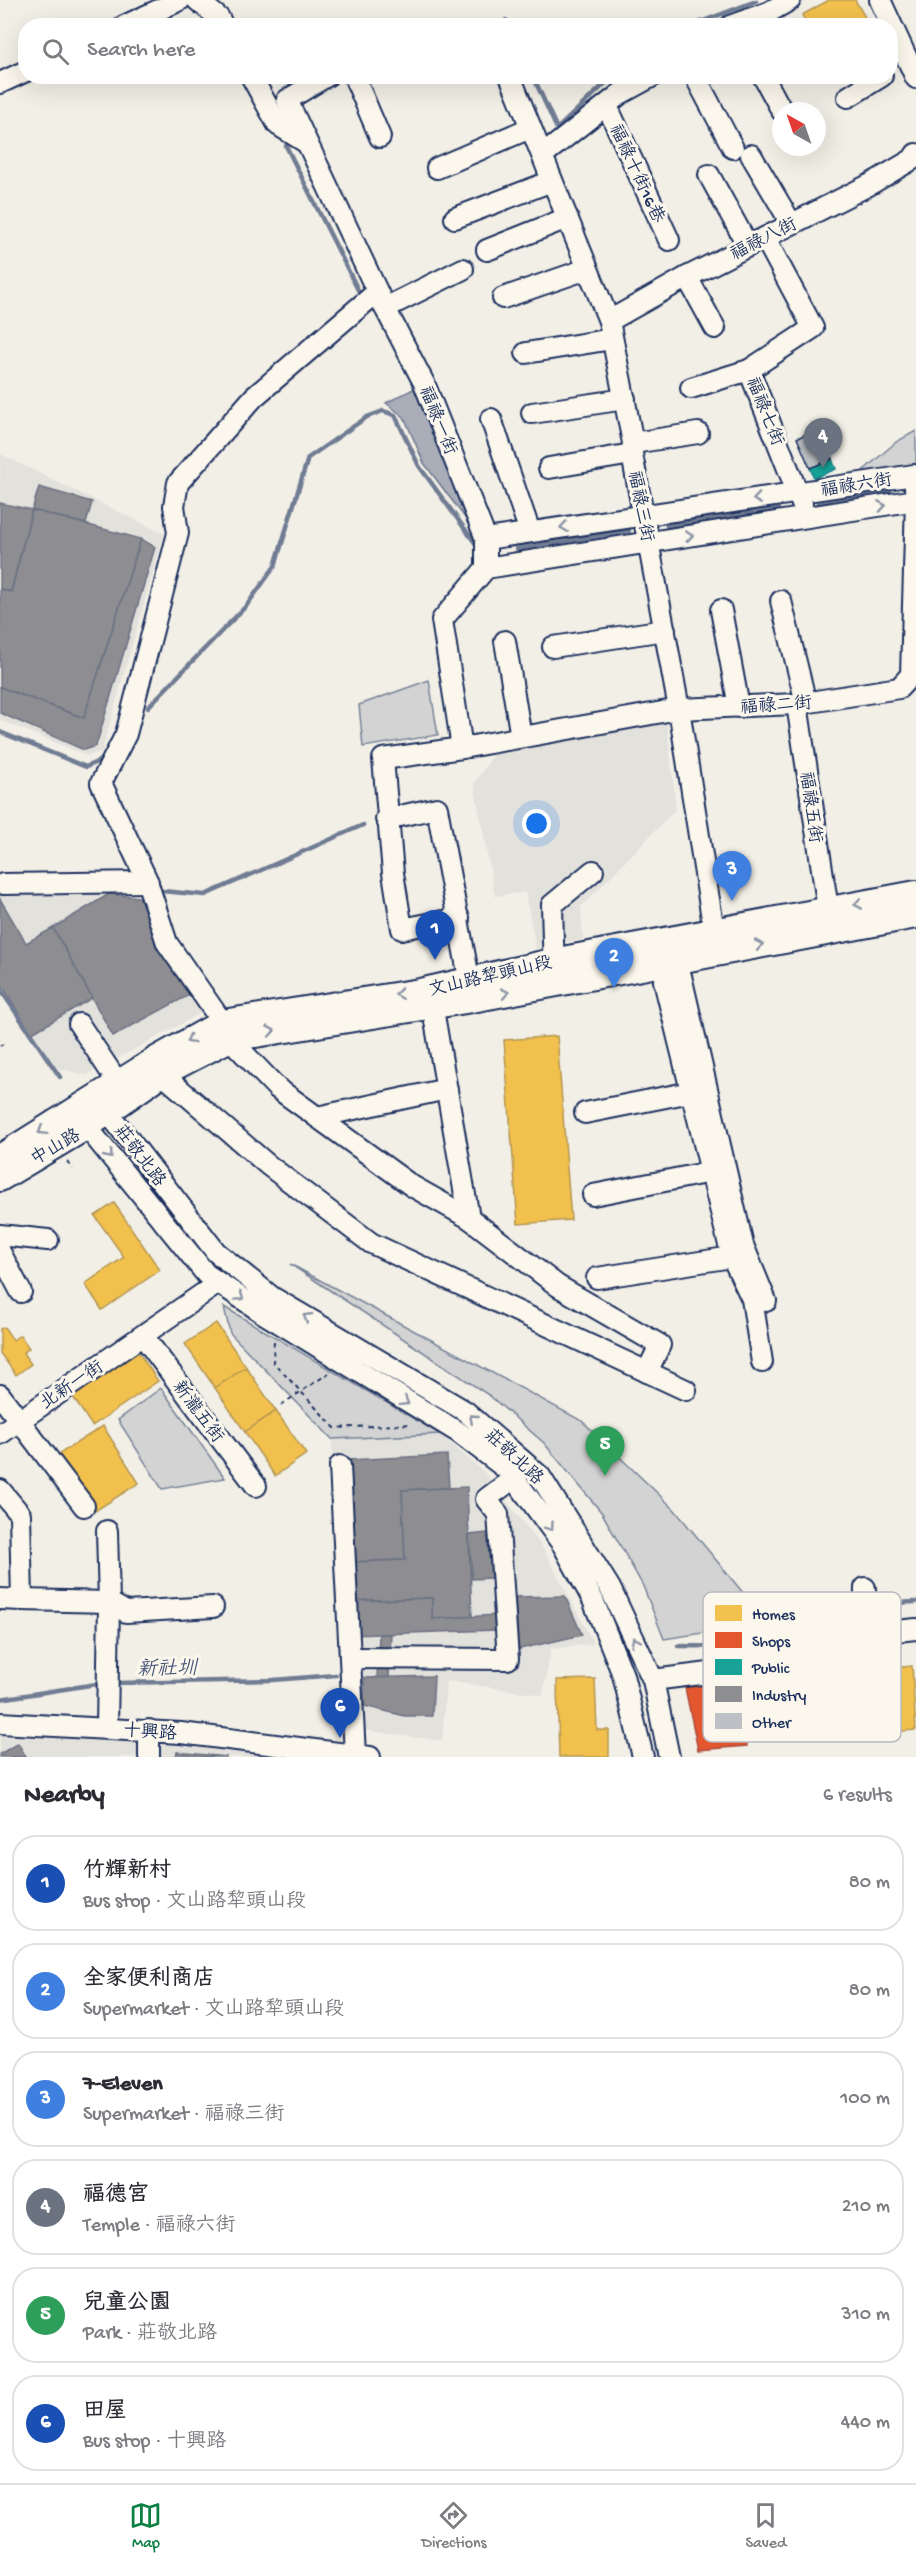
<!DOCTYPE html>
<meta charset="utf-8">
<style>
body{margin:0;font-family:"Gochi Hand","LXGW WenKai TC",sans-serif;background:#f2f2f3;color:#2b2b33}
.compass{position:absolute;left:772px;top:102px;width:54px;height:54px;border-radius:50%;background:#fff;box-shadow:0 6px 24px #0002;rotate:320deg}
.you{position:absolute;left:537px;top:824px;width:21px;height:21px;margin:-15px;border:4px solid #fff;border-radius:50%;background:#1a73e8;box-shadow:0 0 0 9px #1a73e833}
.badge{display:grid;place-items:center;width:39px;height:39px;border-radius:50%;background:#0b8043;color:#fff;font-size:20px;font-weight:700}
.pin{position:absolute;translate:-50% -50px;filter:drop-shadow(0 2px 3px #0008)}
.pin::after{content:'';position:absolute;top:32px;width:21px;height:18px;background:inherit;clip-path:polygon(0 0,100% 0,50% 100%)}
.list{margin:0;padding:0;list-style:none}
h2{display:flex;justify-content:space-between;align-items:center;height:78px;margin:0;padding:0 24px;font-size:26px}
h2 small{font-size:20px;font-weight:400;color:#7c7c81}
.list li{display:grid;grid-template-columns:39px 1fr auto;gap:18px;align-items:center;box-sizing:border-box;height:96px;margin:0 12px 12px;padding:0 12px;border:2px solid #e1e1e2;border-radius:24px}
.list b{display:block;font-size:22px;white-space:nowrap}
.list p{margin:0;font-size:20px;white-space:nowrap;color:#7c7c81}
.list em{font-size:20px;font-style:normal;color:#7c7c81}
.icon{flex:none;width:33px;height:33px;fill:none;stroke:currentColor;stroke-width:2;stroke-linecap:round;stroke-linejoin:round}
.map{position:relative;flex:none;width:916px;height:1757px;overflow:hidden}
.search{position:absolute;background:#fff;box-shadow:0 6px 24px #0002;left:18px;right:18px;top:18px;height:66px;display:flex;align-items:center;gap:15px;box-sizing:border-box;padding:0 21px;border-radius:24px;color:#7c7c81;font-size:22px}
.sheet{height:726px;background:#fff}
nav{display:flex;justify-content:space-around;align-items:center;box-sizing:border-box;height:84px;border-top:2px solid #e1e1e2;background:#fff;font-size:16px;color:#7c7c81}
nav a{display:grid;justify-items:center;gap:3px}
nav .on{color:#0b8043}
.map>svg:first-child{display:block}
.built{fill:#e2e1dc}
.green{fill:#d2d3d2;stroke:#768198;stroke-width:1.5}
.water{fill:#a9adb7;stroke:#707b93;stroke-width:1.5}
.homes{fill:#f2c14e;stroke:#b29553;stroke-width:1.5}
.shops{fill:#e4572e;stroke:#a84b3c;stroke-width:1.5}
.public{fill:#17a398;stroke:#188087;stroke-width:1.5}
.industry{fill:#8d8d92;stroke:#6b7182;stroke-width:1.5}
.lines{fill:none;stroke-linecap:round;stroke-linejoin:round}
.stream{stroke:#707b93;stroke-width:4.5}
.building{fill:#bdc0c4;stroke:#1b2f5e;stroke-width:1.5}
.minor-casing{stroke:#1b2f5e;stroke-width:24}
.major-casing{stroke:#1b2f5e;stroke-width:28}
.path{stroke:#1b2f5e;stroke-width:2;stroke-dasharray:4.5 4.5;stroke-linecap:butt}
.minor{stroke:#fbf7ec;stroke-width:20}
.major{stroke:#fbf7ec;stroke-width:24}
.oneway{stroke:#8b93a5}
.labels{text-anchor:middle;stroke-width:6;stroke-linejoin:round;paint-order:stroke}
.street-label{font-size:18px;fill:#1b2f5e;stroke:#fbf7ec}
.water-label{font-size:20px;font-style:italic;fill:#465579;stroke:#fbf7ec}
.key{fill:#fbf7ec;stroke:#b8bbc1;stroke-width:1.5}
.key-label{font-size:16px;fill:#1b2f5e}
</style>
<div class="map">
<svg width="916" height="1757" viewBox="0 0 916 1757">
<rect width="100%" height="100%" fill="#f2efe6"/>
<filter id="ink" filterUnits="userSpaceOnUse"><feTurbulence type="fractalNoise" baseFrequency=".0167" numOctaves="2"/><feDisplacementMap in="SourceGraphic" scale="12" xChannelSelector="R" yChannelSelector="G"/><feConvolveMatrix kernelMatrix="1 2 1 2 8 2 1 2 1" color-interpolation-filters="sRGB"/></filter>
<g filter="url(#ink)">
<g class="built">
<polygon points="0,454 164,534 102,751 88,756 0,720"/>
<polygon points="667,723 676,809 581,907 583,939 536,949 525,892 495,896 474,784 498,748"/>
<polygon points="145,892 205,1011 87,1075 59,1069 0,989 0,893"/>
<polygon points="440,1434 485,1473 543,1548 594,1644 551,1649 543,1695 446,1681 442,1741 341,1727 332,1439"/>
<polygon points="0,1736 172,1744 321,1754 320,1757 0,1757"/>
</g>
<g class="green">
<polygon points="916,431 916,464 856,477 896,442"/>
<polygon points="429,680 438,735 363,747 359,705"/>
<polygon points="290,1264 582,1421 674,1509 768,1623 664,1639 643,1586 602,1513 544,1443 490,1396"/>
<polygon points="224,1307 440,1434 332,1439 230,1333"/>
<polygon points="161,1388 225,1478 162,1489 118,1420"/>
</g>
<polygon class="water" points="419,386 468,522 424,463 404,417 386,403"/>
<g class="homes">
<polygon points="829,0 855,0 870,26 808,26 802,15"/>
<polygon points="557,1036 571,1220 518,1224 504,1040"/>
<polygon points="114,1203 160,1270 102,1310 85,1284 124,1257 95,1216"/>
<polygon points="216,1323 246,1367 215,1388 185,1344"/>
<polygon points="4,1327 13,1340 20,1335 29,1348 23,1353 31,1364 16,1375 0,1353 0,1329"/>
<polygon points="137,1350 158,1381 92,1426 71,1394"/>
<polygon points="246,1367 276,1411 245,1432 215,1388"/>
<polygon points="276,1411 306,1454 275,1476 245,1432"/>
<polygon points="103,1426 139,1483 95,1511 59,1454"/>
<polygon points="912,1666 916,1730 888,1732 883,1669"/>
<polygon points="595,1679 597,1730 609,1730 609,1757 559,1757 557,1680"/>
</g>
<polygon class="shops" points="765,1671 766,1722 746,1725 747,1746 698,1750 684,1683"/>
<polygon class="public" points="832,459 836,469 814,478 810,468"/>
<g class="industry">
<polygon points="39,487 92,502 86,524 32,510"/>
<polygon points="0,503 32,510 11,592 0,589"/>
<polygon points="32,510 141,539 84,718 0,687 0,589 11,592"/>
<polygon points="141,539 155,547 96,746 84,750 0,713 0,687 84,718"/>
<polygon points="109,894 139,897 158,943 191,994 113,1036 53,928"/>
<polygon points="0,899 26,943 53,928 92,998 31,1034 0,982"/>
<polygon points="447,1455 449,1488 402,1490 405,1560 351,1562 347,1460"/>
<polygon points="467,1487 472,1617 432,1619 432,1598 351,1601 351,1562 405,1560 402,1490"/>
<polygon points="487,1533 491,1578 472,1579 469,1535"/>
<polygon points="565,1596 582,1635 515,1650 512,1597"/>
<polygon points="432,1598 432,1619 496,1615 496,1630 352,1635 351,1601"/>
<polygon points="379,1634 391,1634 389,1677 377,1678"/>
<polygon points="434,1676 432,1716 405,1716 364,1706 364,1678"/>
<polygon points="18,1743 26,1757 0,1757 0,1754"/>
<polygon points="177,1752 227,1757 176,1757"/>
</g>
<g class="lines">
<g class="stream">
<polyline points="506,20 509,26"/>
<polyline points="690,26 756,1"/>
<polyline points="533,76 557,129 613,76"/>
<polyline points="286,146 359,292"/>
<polyline points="818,503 890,492"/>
<polyline points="667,526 778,509"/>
<polyline points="517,549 629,531"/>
<polyline points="148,707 247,605 275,566 308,458 367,417 383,411 395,415 419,466 478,547"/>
<polyline points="0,732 86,767 105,758"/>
<polyline points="162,891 205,895 363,825"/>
<polyline points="0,989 60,1077"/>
<polyline points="871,1604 916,1602"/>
<polyline points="678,1646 749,1647 860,1608"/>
<polyline points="114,1683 273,1680 336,1675"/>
<polyline points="0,1699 103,1683"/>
</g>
</g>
<polygon class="building" points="809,433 815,447 826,442 832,459 810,468 797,438"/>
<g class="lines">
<defs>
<g id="minor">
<polyline points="197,0 219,18 223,26"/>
<polyline points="880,0 916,78"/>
<polyline points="124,26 180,0"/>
<polyline points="730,26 769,12 790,0"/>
<polyline points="251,76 278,125 307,143"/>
<polyline points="327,76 287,100 385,308 424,383 486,539 486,568 442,620 462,748"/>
<polyline points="354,76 380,137"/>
<polyline points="510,76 609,321 633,443 632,454 679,709 716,944"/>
<polyline points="695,76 733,148"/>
<polyline points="763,76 782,111"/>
<polyline points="0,83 26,71"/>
<polyline points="848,97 882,76"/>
<polyline points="607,106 669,240"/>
<polyline points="543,155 620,94 653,76"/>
<polyline points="751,155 791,223"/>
<polyline points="437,168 530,128"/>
<polyline points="709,175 748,246"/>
<polyline points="455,218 552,181"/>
<polyline points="765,238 813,328 749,370 802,504"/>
<polyline points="487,250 567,218"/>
<polyline points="687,277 715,328"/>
<polyline points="377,292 254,397 178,483 174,506 178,533 126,734 101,783 146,878 167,943 222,1022 230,1039 277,1088 412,1186 469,1218 558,1286 660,1345 647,1372"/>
<polyline points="503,298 587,269"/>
<polyline points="385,308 463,269"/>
<polyline points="609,321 687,277 869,185 913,159 916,154"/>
<polyline points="526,353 612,339"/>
<polyline points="691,388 749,370"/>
<polyline points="532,413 625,399"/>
<polyline points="491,419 530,532"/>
<polyline points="633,443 698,433"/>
<polyline points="549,468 632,454"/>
<polyline points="486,568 916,500"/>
<polyline points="781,601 806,703"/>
<polyline points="721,610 739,707"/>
<polyline points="505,641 521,737"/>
<polyline points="553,647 665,630"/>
<polyline points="797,704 828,909"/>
<polyline points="386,819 437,808 472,994"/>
<polyline points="3,884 148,882"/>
<polyline points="459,918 402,929 393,873 383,759 462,748 679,709 797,704 899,688 911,675 916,500 914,475 486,539"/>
<polyline points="668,950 670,962 681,976 743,1245 766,1301"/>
<polyline points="670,962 664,981 732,1257"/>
<polyline points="554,975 552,905 593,871"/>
<polyline points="430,992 469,1218"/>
<polyline points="79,1024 126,1095"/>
<polyline points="162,1074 268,1165 371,1243 686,1390"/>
<polyline points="585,1113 691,1092"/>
<polyline points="317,1117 447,1089"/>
<polyline points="593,1195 711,1172"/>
<polyline points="0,1235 48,1240"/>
<polyline points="0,1252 21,1292"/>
<polyline points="597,1278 732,1257 752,1299 762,1362"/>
<polyline points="143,1336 256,1486"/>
<polyline points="0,1395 84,1506"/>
<polyline points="0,1434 211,1288"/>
<polyline points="340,1466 355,1755"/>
<polyline points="0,1490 20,1514 22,1600 0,1599"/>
<polyline points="22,1600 109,1602 126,1612 213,1607"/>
<polyline points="864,1638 865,1588"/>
<polyline points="350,1658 508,1659 498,1514 486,1499 514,1478"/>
<polyline points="653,1680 749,1668 887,1632 916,1629"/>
<polyline points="0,1723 181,1733 370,1757"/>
<polyline points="107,1728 109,1602 107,1531"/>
<polyline points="149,1757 149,1730"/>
<polyline points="643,1757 623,1675 593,1600 563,1545 509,1471 458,1432 263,1313 206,1274 87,1127 84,1104 107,1111 216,1252 272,1297 465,1411 540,1476 610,1588 653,1680 669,1757"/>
</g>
<g id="major">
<polyline points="0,1157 156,1059 222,1022 420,991 552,961 916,893"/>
<polyline points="0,1179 87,1127 162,1074 230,1039 472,1000 916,916"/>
</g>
</defs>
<use href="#minor" class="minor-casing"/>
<use href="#major" class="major-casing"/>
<g class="path">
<polyline points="0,1046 3,1044"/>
<polyline points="67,1162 73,1169"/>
<polyline points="274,1341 273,1362 335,1428 412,1424"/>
<polyline points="281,1405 329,1373"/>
</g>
<use href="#minor" class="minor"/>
<use href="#major" class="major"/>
</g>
<defs><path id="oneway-chevron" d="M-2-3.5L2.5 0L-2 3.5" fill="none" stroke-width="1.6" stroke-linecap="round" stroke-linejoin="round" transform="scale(1.5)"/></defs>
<g class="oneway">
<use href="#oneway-chevron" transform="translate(757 499) rotate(172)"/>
<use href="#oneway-chevron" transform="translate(882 506) rotate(-9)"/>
<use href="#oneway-chevron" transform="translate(564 527) rotate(172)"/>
<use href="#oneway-chevron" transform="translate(689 536) rotate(-8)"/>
<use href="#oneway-chevron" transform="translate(858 904) rotate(170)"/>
<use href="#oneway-chevron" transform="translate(759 945) rotate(-11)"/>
<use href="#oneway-chevron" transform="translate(505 993) rotate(-11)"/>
<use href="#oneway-chevron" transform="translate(399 994) rotate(172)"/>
<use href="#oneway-chevron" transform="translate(271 1031) rotate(-10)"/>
<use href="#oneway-chevron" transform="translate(190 1040) rotate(151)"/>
<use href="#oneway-chevron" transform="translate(42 1131) rotate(148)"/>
<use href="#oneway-chevron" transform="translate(109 1155) rotate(51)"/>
<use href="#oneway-chevron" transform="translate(240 1297) rotate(35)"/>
<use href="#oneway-chevron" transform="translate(307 1317) rotate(-150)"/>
<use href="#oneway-chevron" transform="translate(405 1402) rotate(32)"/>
<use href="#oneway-chevron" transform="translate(473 1418) rotate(-139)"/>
<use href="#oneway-chevron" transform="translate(550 1527) rotate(54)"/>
<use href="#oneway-chevron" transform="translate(635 1641) rotate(-115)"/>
</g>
</g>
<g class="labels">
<g class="street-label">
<text transform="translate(638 173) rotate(65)" y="6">福祿十街16巷</text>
<text transform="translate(763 238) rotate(-27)" y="6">福祿八街</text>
<text transform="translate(766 411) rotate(68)" y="6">福祿七街</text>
<text transform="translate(439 420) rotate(68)" y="6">福祿一街</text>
<text transform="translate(856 484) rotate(-9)" y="6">福祿六街</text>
<text transform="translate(642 506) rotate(79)" y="6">福祿三街</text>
<text transform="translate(776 704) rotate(-4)" y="6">福祿二街</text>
<text transform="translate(812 807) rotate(82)" y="6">福祿五街</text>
<text transform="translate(490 975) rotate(-13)" y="6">文山路犂頭山段</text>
<text transform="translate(55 1146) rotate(-30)" y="6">中山路</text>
<text transform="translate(141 1155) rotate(53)" y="6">莊敬北路</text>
<text transform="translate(71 1384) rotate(-34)" y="6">北新一街</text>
<text transform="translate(199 1411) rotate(53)" y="6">新瀧五街</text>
<text transform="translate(515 1456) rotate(43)" y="6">莊敬北路</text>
<text transform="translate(150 1731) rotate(4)" y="6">十興路</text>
</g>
<g class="water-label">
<text transform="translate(167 1667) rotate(-1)" y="7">新社圳</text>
</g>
</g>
<rect x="703" y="1592" width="198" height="150" rx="9" class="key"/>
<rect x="715" y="1605" width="27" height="16" fill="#f2c14e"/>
<rect x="715" y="1632" width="27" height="16" fill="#e4572e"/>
<rect x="715" y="1659" width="27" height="16" fill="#17a398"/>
<rect x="715" y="1686" width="27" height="16" fill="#8d8d92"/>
<rect x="715" y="1713" width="27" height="16" fill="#bdc0c4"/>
<g class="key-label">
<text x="752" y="1619">Homes</text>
<text x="752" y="1646">Shops</text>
<text x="752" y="1673">Public</text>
<text x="752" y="1700">Industry</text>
<text x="752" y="1727">Other</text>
</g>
</svg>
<svg class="compass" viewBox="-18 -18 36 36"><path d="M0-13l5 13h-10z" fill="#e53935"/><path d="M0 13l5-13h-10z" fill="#7c7c81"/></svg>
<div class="you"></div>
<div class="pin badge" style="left:435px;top:960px;background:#1a4fb4">1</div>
<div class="pin badge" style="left:614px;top:988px;background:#3f7fe0">2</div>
<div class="pin badge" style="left:732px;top:901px;background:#3f7fe0">3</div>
<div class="pin badge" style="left:823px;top:468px;background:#6b7280">4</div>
<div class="pin badge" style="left:605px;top:1476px;background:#2e9e5b">5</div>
<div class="pin badge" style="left:340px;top:1738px;background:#1a4fb4">6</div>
<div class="search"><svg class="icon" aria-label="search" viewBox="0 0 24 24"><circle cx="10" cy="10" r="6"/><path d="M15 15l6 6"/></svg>Search here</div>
</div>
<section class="sheet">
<h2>Nearby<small>6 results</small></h2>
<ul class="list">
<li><span class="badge" style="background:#1a4fb4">1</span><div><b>竹輝新村</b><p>Bus stop · 文山路犂頭山段</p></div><em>80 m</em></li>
<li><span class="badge" style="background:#3f7fe0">2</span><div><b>全家便利商店</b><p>Supermarket · 文山路犂頭山段</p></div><em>80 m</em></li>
<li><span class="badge" style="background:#3f7fe0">3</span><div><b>7-Eleven</b><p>Supermarket · 福祿三街</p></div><em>100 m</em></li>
<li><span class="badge" style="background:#6b7280">4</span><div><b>福德宮</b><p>Temple · 福祿六街</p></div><em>210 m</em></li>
<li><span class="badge" style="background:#2e9e5b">5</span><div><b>兒童公園</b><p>Park · 莊敬北路</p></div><em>310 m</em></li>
<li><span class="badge" style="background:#1a4fb4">6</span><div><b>田屋</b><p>Bus stop · 十興路</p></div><em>440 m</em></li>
</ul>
</section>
<nav>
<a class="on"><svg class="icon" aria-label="map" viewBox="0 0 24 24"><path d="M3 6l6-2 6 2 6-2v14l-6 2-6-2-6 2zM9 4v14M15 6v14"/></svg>Map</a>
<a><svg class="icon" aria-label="directions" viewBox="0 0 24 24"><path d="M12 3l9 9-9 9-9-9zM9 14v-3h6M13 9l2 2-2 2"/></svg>Directions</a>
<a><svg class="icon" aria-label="saved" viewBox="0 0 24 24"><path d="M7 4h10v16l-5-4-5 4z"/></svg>Saved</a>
</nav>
